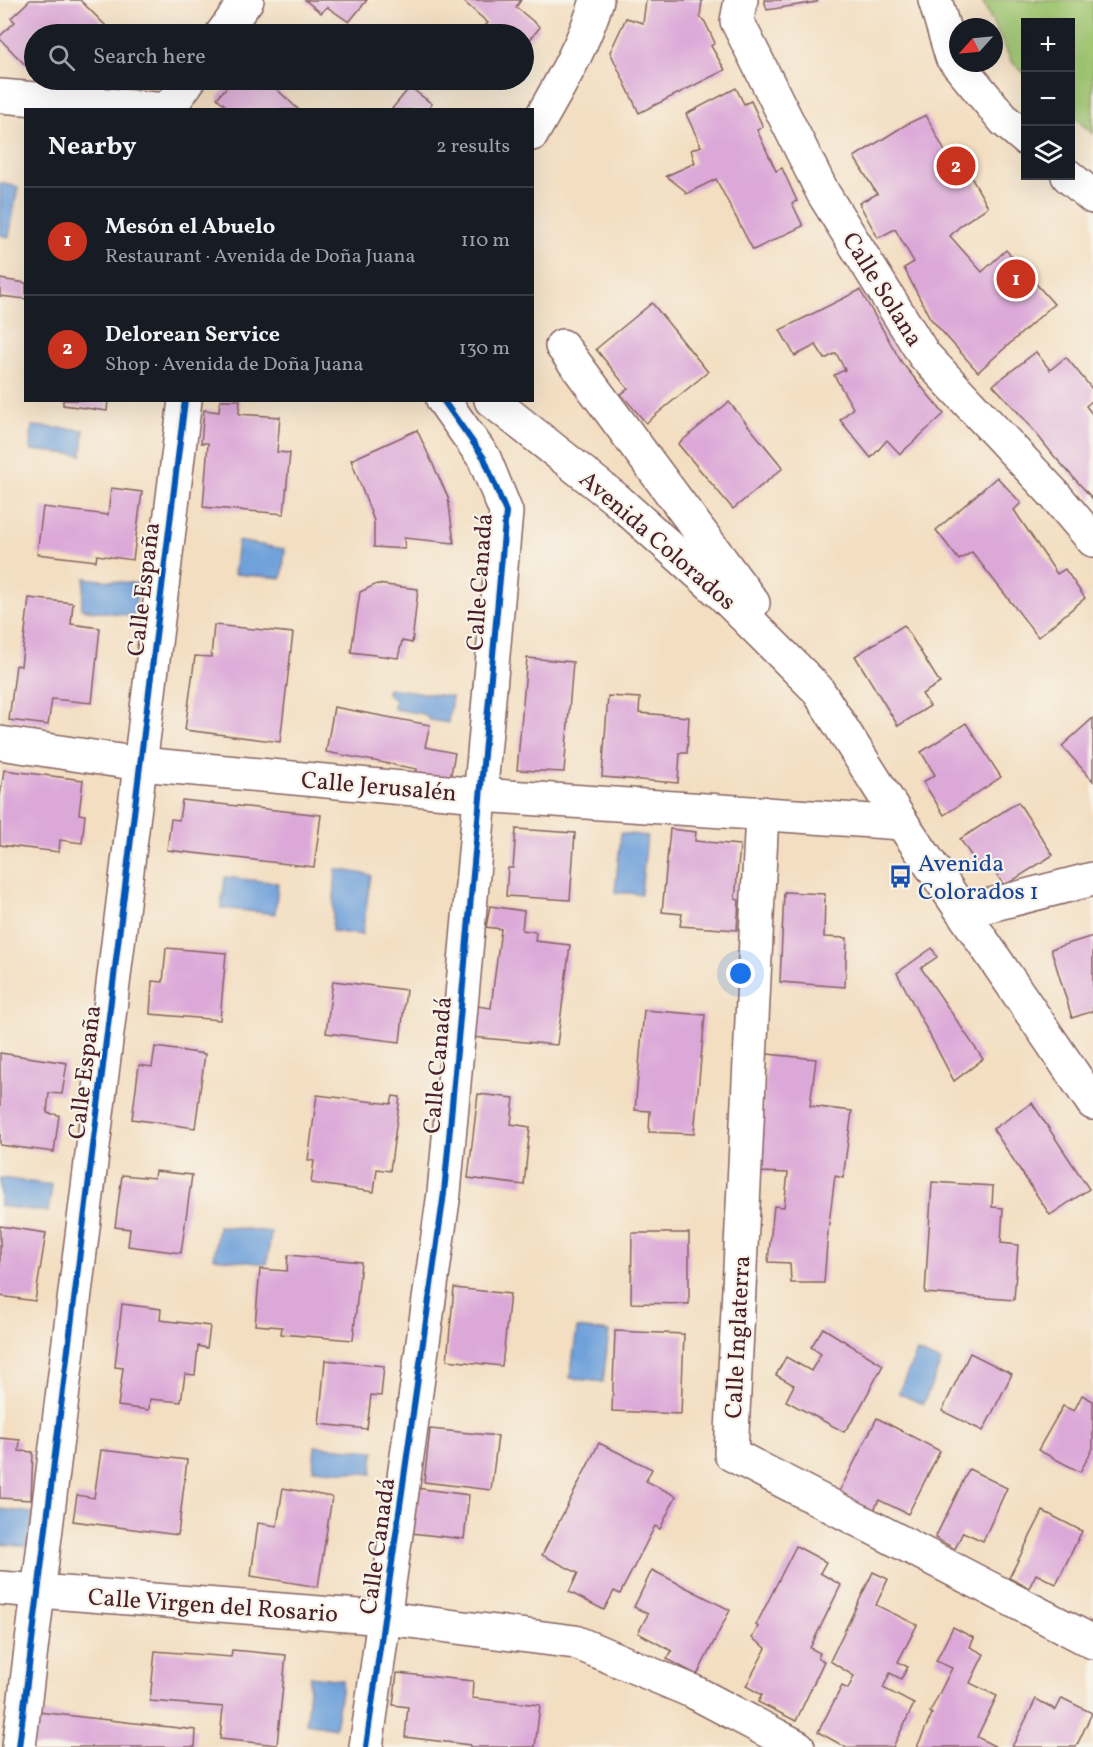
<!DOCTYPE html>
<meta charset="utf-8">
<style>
body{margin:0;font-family:Vollkorn,serif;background:#20242c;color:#f1f3f6}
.controls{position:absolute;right:18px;top:18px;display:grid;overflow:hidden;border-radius:0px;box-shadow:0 6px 24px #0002}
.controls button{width:54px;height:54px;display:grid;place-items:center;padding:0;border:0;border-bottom:2px solid #363941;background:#171b24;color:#f1f3f6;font:30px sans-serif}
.compass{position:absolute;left:949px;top:18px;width:54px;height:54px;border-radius:50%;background:#171b24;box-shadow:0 6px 24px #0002;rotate:243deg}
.you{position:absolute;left:741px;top:974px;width:21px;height:21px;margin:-15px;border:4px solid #fff;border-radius:50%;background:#1a73e8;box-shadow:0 0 0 9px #1a73e833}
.badge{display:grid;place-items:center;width:39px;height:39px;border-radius:50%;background:#c8321e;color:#fff;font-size:20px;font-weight:700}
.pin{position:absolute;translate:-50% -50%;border:3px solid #fff;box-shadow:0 2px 6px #0006}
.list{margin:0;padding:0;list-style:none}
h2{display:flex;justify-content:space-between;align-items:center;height:78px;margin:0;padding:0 24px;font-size:26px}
h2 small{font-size:20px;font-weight:400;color:#9ea1a6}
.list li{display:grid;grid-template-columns:39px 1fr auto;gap:18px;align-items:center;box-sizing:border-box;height:108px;padding:0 24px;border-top:2px solid #363941}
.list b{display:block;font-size:22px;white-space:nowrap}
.list p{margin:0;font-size:20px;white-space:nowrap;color:#9ea1a6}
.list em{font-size:20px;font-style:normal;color:#9ea1a6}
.icon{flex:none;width:33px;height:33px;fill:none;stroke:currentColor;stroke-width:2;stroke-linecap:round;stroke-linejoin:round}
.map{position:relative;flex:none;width:1093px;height:1747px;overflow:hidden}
.search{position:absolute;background:#171b24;box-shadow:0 6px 24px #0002;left:24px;top:24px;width:510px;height:66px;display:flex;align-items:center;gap:15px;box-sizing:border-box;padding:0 21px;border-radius:33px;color:#9ea1a6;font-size:22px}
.panel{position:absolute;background:#171b24;box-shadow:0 6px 24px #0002;left:24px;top:108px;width:510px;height:294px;border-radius:0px}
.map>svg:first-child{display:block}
.green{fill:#a2c873;stroke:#76744f;stroke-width:1.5}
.water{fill:#70a1da;stroke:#5d6082;stroke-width:1.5}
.building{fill:#dca8d8}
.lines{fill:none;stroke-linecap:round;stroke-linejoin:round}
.minor-casing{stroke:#856260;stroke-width:36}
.minor{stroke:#fff;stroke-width:33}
.cycleway-casing{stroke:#f7f3e8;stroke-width:10}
.cycleway{stroke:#0057b8;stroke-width:6}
.labels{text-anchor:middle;stroke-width:4.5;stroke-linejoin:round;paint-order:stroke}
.street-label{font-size:24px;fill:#4a1f2b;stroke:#f7f3e8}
.transit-label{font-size:24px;fill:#164399;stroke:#f7f3e8;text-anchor:start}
</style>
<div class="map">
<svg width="1093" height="1747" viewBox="0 0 1093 1747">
<rect width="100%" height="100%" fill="#f7f3e8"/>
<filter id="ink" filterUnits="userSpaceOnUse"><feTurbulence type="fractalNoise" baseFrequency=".0167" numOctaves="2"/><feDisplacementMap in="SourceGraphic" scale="12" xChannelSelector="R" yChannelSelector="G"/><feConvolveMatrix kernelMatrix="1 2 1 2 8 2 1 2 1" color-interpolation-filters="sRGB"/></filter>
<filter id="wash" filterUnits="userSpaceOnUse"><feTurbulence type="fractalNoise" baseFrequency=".008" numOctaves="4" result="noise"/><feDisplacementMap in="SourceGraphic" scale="24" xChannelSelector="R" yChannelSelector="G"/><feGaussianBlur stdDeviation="1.35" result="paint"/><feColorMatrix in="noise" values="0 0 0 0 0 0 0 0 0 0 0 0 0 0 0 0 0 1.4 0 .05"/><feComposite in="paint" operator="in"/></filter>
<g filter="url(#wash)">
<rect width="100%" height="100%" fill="#f3dec1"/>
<polygon class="green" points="982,0 1093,0 1093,134 1071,114 1070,22 1026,22 1025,74 1012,62"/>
<g class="water">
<polygon points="0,183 18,187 9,237 0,235"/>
<polygon points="32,426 84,430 82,455 30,450"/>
<polygon points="238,541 285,549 282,578 234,574"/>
<polygon points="85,578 138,584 134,616 81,609"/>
<polygon points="388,688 452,697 448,723 430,720 424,714 394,709 395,700 387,693"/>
<polygon points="621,833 647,836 641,894 615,892"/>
<polygon points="336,869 371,875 362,935 332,931"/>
<polygon points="225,877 278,883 275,914 221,908"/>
<polygon points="0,1178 52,1185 48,1212 0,1206"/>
<polygon points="218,1226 271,1232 267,1264 214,1258"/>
<polygon points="577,1328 609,1332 603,1382 570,1378"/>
<polygon points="917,1352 941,1362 923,1404 898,1393"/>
<polygon points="315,1446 374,1451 372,1474 313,1469"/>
<polygon points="0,1509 33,1513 29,1547 0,1544"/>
<polygon points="310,1676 343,1680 335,1728 306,1723"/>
</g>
<g id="blocks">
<g class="building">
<polygon points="30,0 80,0 111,31 107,34 34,34 34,74 0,39 0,36 15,22 11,18"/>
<polygon points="305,0 367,0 349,22 327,7 321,13"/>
<polygon points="462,0 521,0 516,7 540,27 524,47 524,34 486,34 481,30 488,23"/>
<polygon points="646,0 702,0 700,17 705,22 715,43 711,46 725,70 639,113 610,52 626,18 643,23"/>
<polygon points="764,0 818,0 817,2 767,10"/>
<polygon points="233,80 271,80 269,82 299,110 230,110 217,98"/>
<polygon points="410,87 432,104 428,110 391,110"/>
<polygon points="736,88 744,104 751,101 763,127 757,130 776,171 782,168 797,201 792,203 803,226 753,250 716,179 686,194 684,190 666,176 695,163 691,150 701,146 686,114"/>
<polygon points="926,115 952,165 960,158 988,207 962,224 950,236 982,272 1006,250 1054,304 978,372 930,318 904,268 914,262 895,229 878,238 859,203 877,194 854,157 907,124"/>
<polygon points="0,279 26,283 26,299 0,296"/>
<polygon points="860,290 902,363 944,414 900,454 887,440 871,458 840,420 853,408 834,375 845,370 836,353 825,359 816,345 795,356 780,330"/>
<polygon points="652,303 708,372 646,423 621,394 628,389 596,349"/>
<polygon points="1036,352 1050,370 1066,357 1093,390 1093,400 1086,406 1093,415 1093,499 1054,456 1026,421 993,385"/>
<polygon points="63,400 108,400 107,411 63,405"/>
<polygon points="220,400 240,400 239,414 280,417 277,452 290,453 284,514 203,507 208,443 201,443 204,410 219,412"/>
<polygon points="729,402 783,468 733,509 678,444"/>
<polygon points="417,430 448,497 454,543 404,538 405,549 374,547 374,521 351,460"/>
<polygon points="997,477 1021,503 1014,510 1057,574 1065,569 1085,598 1038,637 972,552 959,560 936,530"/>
<polygon points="111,488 142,492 133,560 97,555 96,561 37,554 43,507 108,515"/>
<polygon points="377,584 418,589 412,643 402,641 398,658 351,652 360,592"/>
<polygon points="29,598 73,603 71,624 100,628 92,703 52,699 48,725 9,720 16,665 21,666"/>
<polygon points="214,625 293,633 280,742 185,730 195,656 211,657"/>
<polygon points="904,625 940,683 922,694 930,706 898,726 855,656"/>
<polygon points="527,658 573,662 564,772 517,770"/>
<polygon points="608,696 640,698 639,713 689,717 687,753 680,753 678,783 602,777"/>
<polygon points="334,707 430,725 425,747 455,753 449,784 416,778 417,769 326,752"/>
<polygon points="1093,718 1093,781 1062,746"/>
<polygon points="966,723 1001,777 944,815 923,782 935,775 921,752"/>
<polygon points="4,770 83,780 79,814 85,815 82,843 60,840 59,852 0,845 0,797"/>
<polygon points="182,800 321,815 314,867 167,850 171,819 179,820"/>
<polygon points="1018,802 1053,855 1004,886 990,863 980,869 960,839"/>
<polygon points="516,829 575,833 570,900 506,896 508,868 513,868"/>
<polygon points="670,829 696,832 695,841 740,845 735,899 739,900 737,930 680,926 682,914 662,912"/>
<polygon points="784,892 825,894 824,937 847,938 845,987 780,982"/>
<polygon points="490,906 524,911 522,930 536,932 535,941 570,945 557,1045 472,1037 477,1006 491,1008 494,982 501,929 486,927"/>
<polygon points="1093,936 1093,1011 1072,1018 1051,949"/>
<polygon points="166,948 226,953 220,1020 150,1014 152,981 163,982"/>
<polygon points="932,948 937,957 921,968 983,1059 954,1081 897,973"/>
<polygon points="333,981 406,990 400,1042 326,1033"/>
<polygon points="644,1010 705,1015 694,1134 649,1132 650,1111 635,1110"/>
<polygon points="155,1047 205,1054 195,1128 132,1119 139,1065 152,1067"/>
<polygon points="0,1053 67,1063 62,1094 49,1093 47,1113 59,1115 54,1152 0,1145"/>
<polygon points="767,1054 816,1059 810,1106 852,1111 843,1178 835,1176 828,1231 824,1283 791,1283 790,1263 768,1262 774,1206 784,1207 788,1173 758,1172"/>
<polygon points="478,1094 514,1098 511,1124 530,1127 524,1185 468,1178"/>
<polygon points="317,1095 391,1104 393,1096 400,1097 390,1171 377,1169 374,1192 311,1183 314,1161 308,1160"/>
<polygon points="1032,1103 1089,1189 1050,1215 993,1129"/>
<polygon points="155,1171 192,1175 181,1253 128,1246 130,1229 115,1227 122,1175 154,1178"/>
<polygon points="932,1182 993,1186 992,1207 1003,1208 1001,1243 1018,1245 1014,1300 925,1293"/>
<polygon points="0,1226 46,1233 35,1301 0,1296"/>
<polygon points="632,1233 689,1233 689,1304 631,1303"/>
<polygon points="288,1255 361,1262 353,1340 281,1334 282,1327 255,1325 260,1269 287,1271"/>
<polygon points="454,1288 510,1294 502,1366 447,1360"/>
<polygon points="122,1304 161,1309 160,1320 210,1326 207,1348 198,1346 195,1375 185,1374 181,1402 150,1399 149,1410 118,1406 123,1368 115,1367"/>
<polygon points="823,1328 883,1365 855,1417 844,1432 786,1401 794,1385 776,1375 786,1357 811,1371 821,1354 811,1347"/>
<polygon points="615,1331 684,1334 681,1414 612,1411"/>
<polygon points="970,1353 1012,1374 983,1431 942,1411"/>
<polygon points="325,1360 384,1366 381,1396 371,1395 367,1429 319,1424"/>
<polygon points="1082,1395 1093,1401 1093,1448 1080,1472 1038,1450 1063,1406 1074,1411"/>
<polygon points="877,1418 940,1451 908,1514 879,1500 873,1512 839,1492"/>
<polygon points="430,1429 498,1436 491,1490 424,1482"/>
<polygon points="0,1438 20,1440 19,1451 33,1452 31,1500 0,1498"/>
<polygon points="599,1443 652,1469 646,1481 676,1496 660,1529 655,1526 620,1594 614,1591 604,1610 569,1592 578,1573 542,1555"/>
<polygon points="101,1450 187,1460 178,1535 73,1521 77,1495 94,1498"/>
<polygon points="969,1469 1007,1488 983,1541 963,1532 955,1549 935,1538"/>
<polygon points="283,1488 332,1497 318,1587 251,1576 258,1523 277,1526"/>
<polygon points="416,1488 469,1495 464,1539 411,1533"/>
<polygon points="1043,1511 1082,1531 1056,1584 1036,1574 1029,1588 1009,1578"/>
<polygon points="796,1546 826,1562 820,1573 841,1585 810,1648 820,1653 818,1658 824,1661 796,1721 758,1702 762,1695 746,1686 766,1648 752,1638 758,1627 756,1625"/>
<polygon points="652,1570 730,1610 697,1675 667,1659 672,1651 638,1633 648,1614 634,1607"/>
<polygon points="873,1572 888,1579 876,1605 917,1625 898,1662 908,1667 901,1679 890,1673 883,1688 914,1704 893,1747 845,1747 818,1732 842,1686 848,1689 854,1676 830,1661"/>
<polygon points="953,1627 974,1638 970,1647 984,1654 970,1683 997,1696 977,1737 996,1747 917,1747 932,1714 930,1712 952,1668 936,1661"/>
<polygon points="232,1650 286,1655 277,1745 220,1739 223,1707 150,1701 155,1651 231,1657"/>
<polygon points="397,1673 473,1681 472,1698 540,1705 535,1747 470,1747 470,1745 405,1737 408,1707 393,1705"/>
<polygon points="1062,1698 1092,1713 1076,1747 1012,1747 1036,1699 1056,1710"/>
<polygon points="38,1712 196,1730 195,1747 33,1747"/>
</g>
</g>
</g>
<g filter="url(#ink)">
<use href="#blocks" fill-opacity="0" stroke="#856260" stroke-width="1.5"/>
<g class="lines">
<defs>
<g id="minor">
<polyline points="741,0 737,21 823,193 924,355 1053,493 1093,540"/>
<polyline points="935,0 952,57 1005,121 1026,139"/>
<polyline points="222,34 247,0"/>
<polyline points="0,96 168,110"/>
<polyline points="168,109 189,80"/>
<path d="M532,134C556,91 583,48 597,0"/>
<polyline points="1068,176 1093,197"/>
<polyline points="562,346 753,603"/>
<polyline points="491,400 616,499 723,595 817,689 902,823 1093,1103"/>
<polyline points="0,743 140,764 479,795 902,823"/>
<polyline points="762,813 731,1454 1093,1642"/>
<polyline points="963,912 1093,879"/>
<polyline points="0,1588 385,1618 575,1642 694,1692 798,1747"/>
<polyline points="19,1747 185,400"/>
<polyline points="366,1747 444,1193 506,512 484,458 443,400"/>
</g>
</defs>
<use href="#minor" class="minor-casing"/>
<use href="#minor" class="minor"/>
<defs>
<g id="cycleway">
<polyline points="19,1747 185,400"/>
<polyline points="366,1747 444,1193 506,512 484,458 443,400"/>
</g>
</defs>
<use href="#cycleway" class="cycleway-casing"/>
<use href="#cycleway" class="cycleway"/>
</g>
</g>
<defs>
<symbol id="bus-bare" viewBox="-9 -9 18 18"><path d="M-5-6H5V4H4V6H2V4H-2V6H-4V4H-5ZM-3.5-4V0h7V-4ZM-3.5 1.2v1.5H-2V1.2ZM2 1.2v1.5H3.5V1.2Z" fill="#1a4fb4" stroke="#f7f3e8" stroke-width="2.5" paint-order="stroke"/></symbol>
</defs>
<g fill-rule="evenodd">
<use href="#bus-bare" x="884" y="860" width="33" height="33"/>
</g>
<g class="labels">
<g class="street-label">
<text transform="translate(883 289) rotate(58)" y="8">Calle Solana</text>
<text transform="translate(658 540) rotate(41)" y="8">Avenida Colorados</text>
<text transform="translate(479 582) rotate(-86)" y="8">Calle Canadá</text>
<text transform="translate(143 589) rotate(-83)" y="8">Calle España</text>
<text transform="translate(379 786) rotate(5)" y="8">Calle Jerusalén</text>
<text transform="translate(437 1065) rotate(-85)" y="8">Calle Canadá</text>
<text transform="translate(84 1072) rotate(-83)" y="8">Calle España</text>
<text transform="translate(737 1337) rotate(-87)" y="8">Calle Inglaterra</text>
<text transform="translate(377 1546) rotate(-82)" y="8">Calle Canadá</text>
<text transform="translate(213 1605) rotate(4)" y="8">Calle Virgen del Rosario</text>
</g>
<g class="transit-label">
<text x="918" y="871">Avenida<tspan x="918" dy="28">Colorados 1</tspan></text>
</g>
</g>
</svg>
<div class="controls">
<button>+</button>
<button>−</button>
<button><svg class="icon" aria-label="layers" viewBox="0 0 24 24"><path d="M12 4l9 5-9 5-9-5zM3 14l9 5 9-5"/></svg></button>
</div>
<svg class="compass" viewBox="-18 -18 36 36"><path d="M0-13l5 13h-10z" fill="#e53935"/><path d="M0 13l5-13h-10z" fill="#9ea1a6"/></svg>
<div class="you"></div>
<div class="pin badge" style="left:1016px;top:279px">1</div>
<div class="pin badge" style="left:956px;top:166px">2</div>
<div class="search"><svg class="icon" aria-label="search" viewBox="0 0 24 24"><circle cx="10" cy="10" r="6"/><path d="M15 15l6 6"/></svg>Search here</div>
<section class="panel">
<h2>Nearby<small>2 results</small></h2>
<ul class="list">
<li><span class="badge">1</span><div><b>Mesón el Abuelo</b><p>Restaurant · Avenida de Doña Juana</p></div><em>110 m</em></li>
<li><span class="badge">2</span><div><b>Delorean Service</b><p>Shop · Avenida de Doña Juana</p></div><em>130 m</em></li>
</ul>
</section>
</div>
